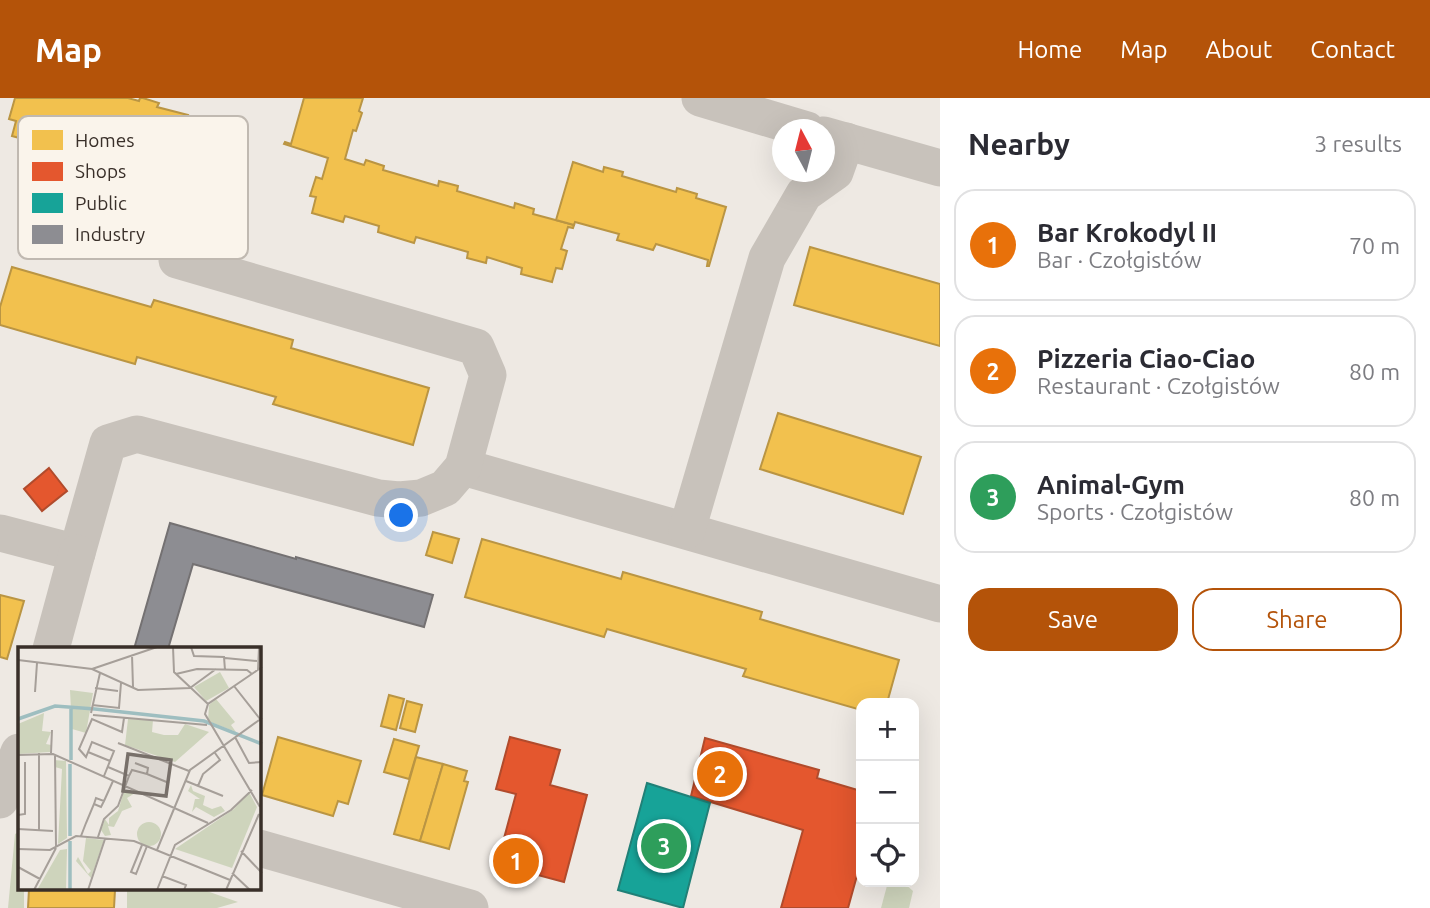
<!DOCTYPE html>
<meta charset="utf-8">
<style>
body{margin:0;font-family:Ubuntu,sans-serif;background:#f7f7f7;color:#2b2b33}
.controls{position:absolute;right:21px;bottom:21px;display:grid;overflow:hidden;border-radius:14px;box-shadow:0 7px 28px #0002}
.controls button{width:63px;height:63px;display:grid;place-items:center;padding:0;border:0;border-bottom:2px solid #e1e1e2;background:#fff;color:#2b2b33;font:35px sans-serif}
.compass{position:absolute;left:772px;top:21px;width:63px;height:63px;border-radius:50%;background:#fff;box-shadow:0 7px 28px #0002;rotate:353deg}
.you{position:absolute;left:402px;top:418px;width:24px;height:24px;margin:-18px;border:5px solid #fff;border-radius:50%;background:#1a73e8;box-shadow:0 0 0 10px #1a73e833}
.badge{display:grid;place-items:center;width:46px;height:46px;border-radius:50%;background:#b45309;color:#fff;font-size:23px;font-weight:700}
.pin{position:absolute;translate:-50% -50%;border:4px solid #fff;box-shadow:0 2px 7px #0006}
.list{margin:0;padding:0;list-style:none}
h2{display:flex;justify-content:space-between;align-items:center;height:91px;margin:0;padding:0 28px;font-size:30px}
h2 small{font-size:23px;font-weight:400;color:#7c7c81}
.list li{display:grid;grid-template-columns:46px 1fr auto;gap:21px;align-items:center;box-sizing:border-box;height:112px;margin:0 14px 14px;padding:0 14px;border:2px solid #e1e1e2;border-radius:21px}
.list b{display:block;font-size:26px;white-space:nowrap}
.list p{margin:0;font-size:23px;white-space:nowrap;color:#7c7c81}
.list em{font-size:23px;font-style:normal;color:#7c7c81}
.actions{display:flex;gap:14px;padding:21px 28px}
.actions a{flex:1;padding:16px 0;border:2px solid #b45309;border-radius:21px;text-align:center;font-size:24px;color:#b45309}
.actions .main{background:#b45309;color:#fff}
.icon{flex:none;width:38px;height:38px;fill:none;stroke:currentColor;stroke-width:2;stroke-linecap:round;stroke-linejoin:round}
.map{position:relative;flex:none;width:940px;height:810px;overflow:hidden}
header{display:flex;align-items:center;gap:42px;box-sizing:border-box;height:98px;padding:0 35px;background:#b45309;color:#fff}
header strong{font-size:33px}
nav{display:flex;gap:38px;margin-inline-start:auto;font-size:24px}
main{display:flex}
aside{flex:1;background:#fff}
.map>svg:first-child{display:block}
.green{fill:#ced4bc}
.homes{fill:#f2c14e;stroke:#ba9543;stroke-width:2}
.shops{fill:#e4572e;stroke:#b14b2c;stroke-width:2}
.public{fill:#17a398;stroke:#218077;stroke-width:2}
.industry{fill:#8d8d92;stroke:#747172;stroke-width:2}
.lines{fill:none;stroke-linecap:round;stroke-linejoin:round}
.minor{stroke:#c8c2bb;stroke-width:37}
.inset-river{fill:none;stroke:#9ebec0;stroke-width:3.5}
.inset-road{fill:none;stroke:#a69f99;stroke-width:2}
.view{fill:#78706a;fill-opacity:0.15;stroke:#78706a;stroke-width:3.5}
.inset-edge{fill:none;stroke:#392f29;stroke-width:3.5}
.key{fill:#faf4eb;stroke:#c0b9b1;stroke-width:2}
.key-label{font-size:19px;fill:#392f29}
</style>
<header>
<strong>Map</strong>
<nav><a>Home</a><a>Map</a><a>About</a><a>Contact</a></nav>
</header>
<main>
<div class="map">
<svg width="940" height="810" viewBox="0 0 940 810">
<rect width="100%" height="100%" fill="#eee9e3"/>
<g class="green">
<polygon points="19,734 19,791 24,791 24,810 8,810 15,736"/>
<polygon points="888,784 903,784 913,793 909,810 881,810"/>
<polygon points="127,791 201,791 238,804 217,810 127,810"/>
</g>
<g class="homes">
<polygon points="15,0 128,0 139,3 140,0 143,0 159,5 157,9 188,17 168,83 169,76 116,61 114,67 77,56 79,50 43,40 41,46 12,38 16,23 9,21"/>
<polygon points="304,0 363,0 359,13 362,15 356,33 353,32 345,61 364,67 366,62 384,68 383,72 438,88 439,83 458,88 457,93 514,110 515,105 534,111 533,116 574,127 573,130 568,129 561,151 567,153 562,171 556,170 552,184 521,176 522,170 487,159 486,165 467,160 468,154 416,139 414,145 378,134 379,128 345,118 343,124 312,115 316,99 310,98 316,79 322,81 328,60 284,46 285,44 291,46"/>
<polygon points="573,64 603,74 604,69 623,74 622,78 676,94 677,90 697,96 696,100 726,109 709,168 707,168 708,162 656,146 653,152 617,142 619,136 575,124 574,127 556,122"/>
<polygon points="810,149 940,186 940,248 794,207"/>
<polygon points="12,169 151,209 154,202 293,242 291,250 429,290 413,347 273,306 276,299 137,259 135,266 0,227 0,209"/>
<polygon points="778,315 921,359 903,416 760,371"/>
<polygon points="433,434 459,441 452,465 426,457"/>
<polygon points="482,441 621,481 623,474 762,514 760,521 899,562 887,605 861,605 861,612 743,578 746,571 607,531 604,539 465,499"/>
<polygon points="0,497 24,503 7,561 0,559"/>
<polygon points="389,597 404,601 396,632 381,628"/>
<polygon points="407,603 422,607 415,634 400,630"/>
<polygon points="278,639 361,663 348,706 338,703 333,718 262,697"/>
<polygon points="394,641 419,648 409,681 384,674"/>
<polygon points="416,659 443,666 420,743 394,736"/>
<polygon points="443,666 467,673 464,683 468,684 449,751 420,743"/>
<polygon points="29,791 117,791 115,792 114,810 28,810"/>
</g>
<g class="shops">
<polygon points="49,370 67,393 42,413 24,391"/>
<polygon points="510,639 560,652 550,687 587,697 564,784 497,766 516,696 496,691"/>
<polygon points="705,640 819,672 817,680 861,693 861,763 848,810 781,810 803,732 691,698"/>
</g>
<polygon class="public" points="647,685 710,705 683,810 618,792"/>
<polygon class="industry" points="170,425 296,461 296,459 433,497 424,529 193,466 168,551 134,551"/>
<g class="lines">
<g class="minor">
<polyline points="700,0 807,32"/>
<polyline points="824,37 940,70"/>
<polyline points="463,369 940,506"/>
<polyline points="687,432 767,160 804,96 835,74 846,43"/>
<polyline points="0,435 77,455 108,345 137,336 378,400 399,402 421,400 445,390 463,369 488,277 476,249 177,162"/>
<polyline points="51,551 77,455"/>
<polyline points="0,702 19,654"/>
<polyline points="259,750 470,810"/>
</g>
</g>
<g transform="translate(18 549)">
<rect width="243" height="243" fill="#eee9e3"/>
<path d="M202,25L211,41L188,54L176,40ZM52,43L75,46L68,86L54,82ZM198,52L217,75L213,78L218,85L190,74L191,58ZM26,66L24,84L33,85L28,97L33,98L32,105L0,107V77ZM110,72L135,73L134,85L146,88H160L167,77L191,85L157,115L107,98ZM36,113L48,114L49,191L40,197L44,122L37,120ZM173,138L175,144L187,149L185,158L194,162L203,159L207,164L196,170L178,160L174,165L177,152H182L170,144ZM107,141V146H117L109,151L114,160L104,164L96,180L90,179L93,188L87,189L83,183L87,172L91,178V171L100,164ZM231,145L239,160L214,221L157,202L216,162ZM119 187a12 12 0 1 1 24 0a12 12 0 1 1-24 0ZM68,191L86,193L73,231L58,214L60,210L70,227L73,224L65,214ZM49,202L48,243H19L42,203Z" fill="#ced4bc"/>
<path class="inset-river" d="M0,72L37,59L77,62L186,74L244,97M53,113V60M52,189V117M52,243V194"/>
<path class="inset-road" d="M155,0L156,25L190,57M173,0L176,9L206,10L207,23M114,8L115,40M207,11L239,14M0,13L74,22L120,43L172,41L198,22M74,22L139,0M240,23L241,1M158,27L179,22L229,23L234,27M216,39L242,72M77,41L100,44M17,45L19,16M74,58L101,61L103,36M73,66L82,26M75,68L189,78M217,90L231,116L244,115M100,96L171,124M70,105L92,114M33,106L34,83M0,108L35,107L190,176M37,108L38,200M90,120L111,129L114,123L129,127L130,121L117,116M129,127L151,136M86,129L96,104L74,95L68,110L61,102L74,72L104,85L106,71M168,134L205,149M180,139L185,127L202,113L197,106M86,154L95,134M242,160L187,67L190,57L244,20M0,168L7,167V115M0,182L35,184M21,184V106M63,189L68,176L76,157L78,151L86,154L83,160L76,157M80,190L86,172L100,159L111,129M124,198L113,225L118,227L129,199M0,202L32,203L58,189L116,194L212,233M139,203L172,123L244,71M223,204L244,226M0,220L22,232M214,226L232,243M144,229L168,238L166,243M16,243L38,201M70,243L87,192M139,243L157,198L213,163L234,143M208,243L241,167"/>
<path class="view" d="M110,107L153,113L148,149L105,144Z"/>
<rect width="243" height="243" class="inset-edge"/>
</g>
<rect x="18" y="18" width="230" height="143" rx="10" class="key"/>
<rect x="32" y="32" width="31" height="20" fill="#f2c14e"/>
<rect x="32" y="64" width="31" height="19" fill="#e4572e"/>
<rect x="32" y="95" width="31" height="20" fill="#17a398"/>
<rect x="32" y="127" width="31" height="19" fill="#8d8d92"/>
<g class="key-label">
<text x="75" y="49">Homes</text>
<text x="75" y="80">Shops</text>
<text x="75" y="112">Public</text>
<text x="75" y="143">Industry</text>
</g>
</svg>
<div class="controls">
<button>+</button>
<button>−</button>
<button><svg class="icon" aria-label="locate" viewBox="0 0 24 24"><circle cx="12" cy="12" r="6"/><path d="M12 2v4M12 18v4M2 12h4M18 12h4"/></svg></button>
</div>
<svg class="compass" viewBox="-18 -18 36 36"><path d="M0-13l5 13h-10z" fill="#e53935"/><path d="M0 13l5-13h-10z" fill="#7c7c81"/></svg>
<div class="you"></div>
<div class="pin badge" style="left:516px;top:763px;background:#e8710a">1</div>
<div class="pin badge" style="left:720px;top:676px;background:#e8710a">2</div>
<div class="pin badge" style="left:664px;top:748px;background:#2e9e5b">3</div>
</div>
<aside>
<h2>Nearby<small>3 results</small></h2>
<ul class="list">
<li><span class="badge" style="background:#e8710a">1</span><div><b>Bar Krokodyl II</b><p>Bar · Czołgistów</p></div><em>70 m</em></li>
<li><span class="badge" style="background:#e8710a">2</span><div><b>Pizzeria Ciao-Ciao</b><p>Restaurant · Czołgistów</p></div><em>80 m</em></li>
<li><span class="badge" style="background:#2e9e5b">3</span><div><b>Animal-Gym</b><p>Sports · Czołgistów</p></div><em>80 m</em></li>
</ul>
<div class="actions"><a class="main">Save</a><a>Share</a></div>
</aside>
</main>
